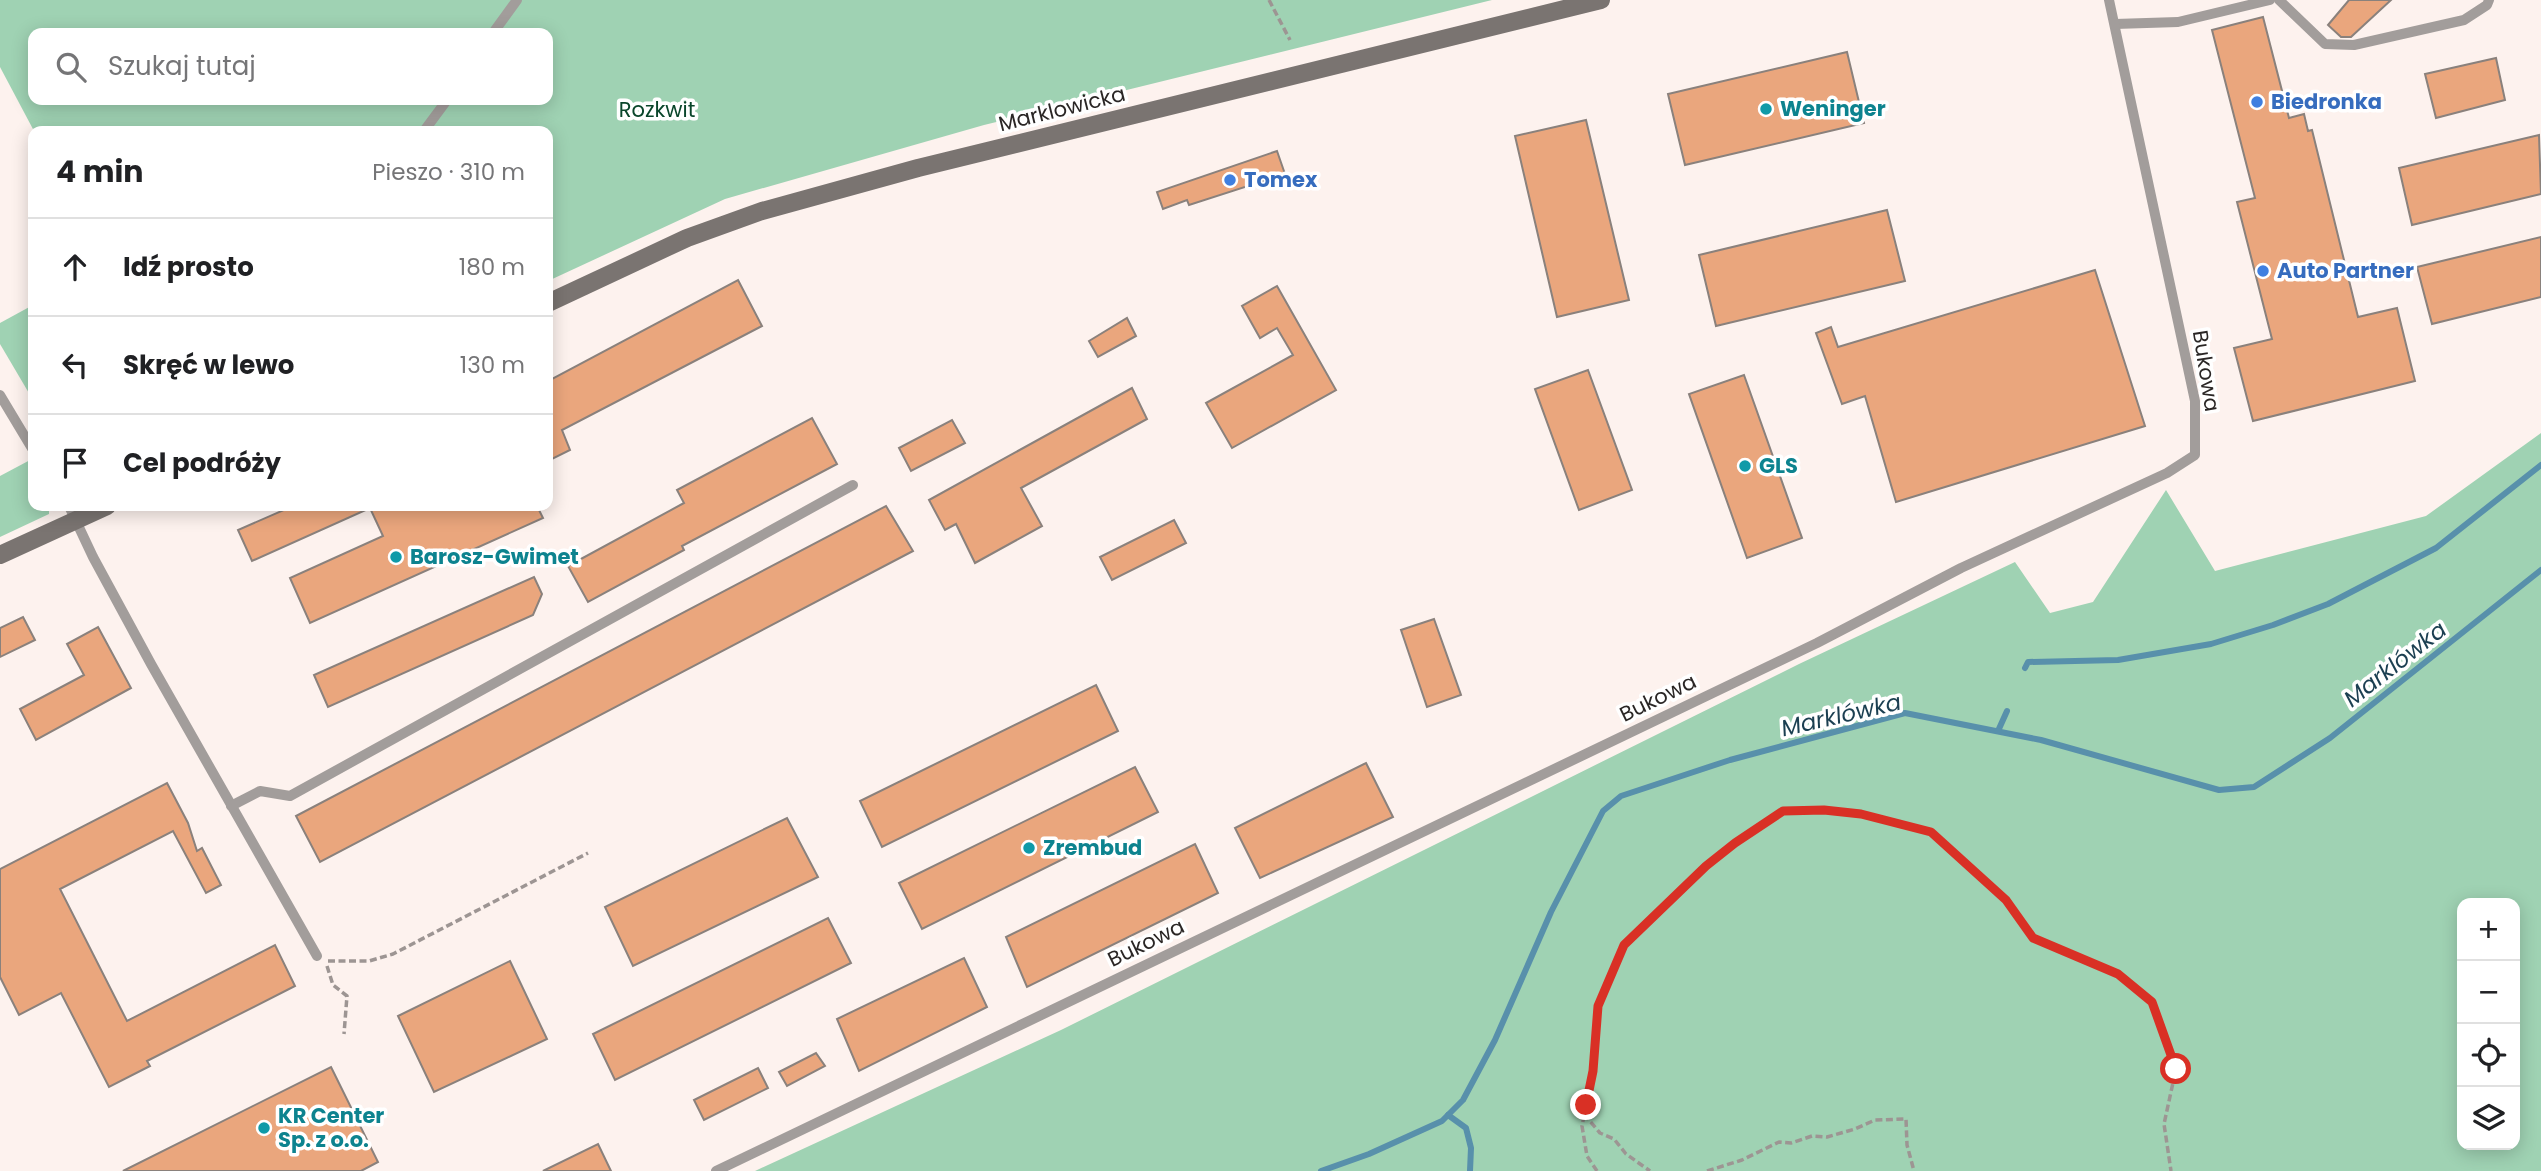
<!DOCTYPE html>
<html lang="pl">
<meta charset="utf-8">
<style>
body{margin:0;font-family:Poppins,sans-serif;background:#f2f2f2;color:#202124}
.controls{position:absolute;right:21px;bottom:21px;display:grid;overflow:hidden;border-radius:14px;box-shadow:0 4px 18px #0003}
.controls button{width:63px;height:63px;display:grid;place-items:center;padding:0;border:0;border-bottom:2px solid #e0e0e0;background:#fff;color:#202124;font:35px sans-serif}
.stop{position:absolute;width:21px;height:21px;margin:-16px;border:5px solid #d93025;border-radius:50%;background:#fff}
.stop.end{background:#d93025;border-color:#fff;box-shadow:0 2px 7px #0008}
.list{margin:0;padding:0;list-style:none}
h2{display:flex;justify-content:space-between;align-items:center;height:91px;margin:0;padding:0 28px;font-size:30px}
h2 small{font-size:23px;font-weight:400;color:#757577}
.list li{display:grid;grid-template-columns:46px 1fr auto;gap:21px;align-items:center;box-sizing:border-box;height:98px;padding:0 28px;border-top:2px solid #e0e0e0}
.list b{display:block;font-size:26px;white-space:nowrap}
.list em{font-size:23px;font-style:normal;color:#757577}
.icon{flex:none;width:38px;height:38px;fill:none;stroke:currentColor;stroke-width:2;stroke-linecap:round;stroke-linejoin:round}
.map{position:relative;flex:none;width:2541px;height:1171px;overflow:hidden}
.search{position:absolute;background:#fff;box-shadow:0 4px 18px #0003;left:28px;top:28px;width:525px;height:77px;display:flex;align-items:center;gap:18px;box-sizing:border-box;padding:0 24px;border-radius:14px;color:#757577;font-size:26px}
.panel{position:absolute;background:#fff;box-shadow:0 4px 18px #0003;left:28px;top:126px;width:525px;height:385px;border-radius:14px}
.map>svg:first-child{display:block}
.green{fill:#9fd2b3;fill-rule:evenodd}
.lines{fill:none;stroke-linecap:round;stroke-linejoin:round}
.stream{stroke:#5890ab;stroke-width:6}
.building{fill:#eaa67d;stroke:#8a817c;stroke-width:2}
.path{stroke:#9d9593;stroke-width:3.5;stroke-dasharray:7 3.5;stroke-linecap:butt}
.service{stroke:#a29d9b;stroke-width:10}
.secondary{stroke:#7a7471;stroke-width:18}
.route{stroke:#d93025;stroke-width:9}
.shop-dot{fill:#3f7fe0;stroke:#fff;stroke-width:2.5}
.culture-dot{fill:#0f9aa8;stroke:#fff;stroke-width:2.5}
.labels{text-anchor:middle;stroke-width:7;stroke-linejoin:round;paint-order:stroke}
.shop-label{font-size:21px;font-weight:bold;fill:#366cbe;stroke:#fff;text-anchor:start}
.street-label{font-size:21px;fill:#2a2625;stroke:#fff}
.culture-label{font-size:21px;font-weight:bold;fill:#0d838f;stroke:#fff;text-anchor:start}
.park-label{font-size:21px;fill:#0a462b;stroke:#fff}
.water-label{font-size:23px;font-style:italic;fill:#1b3f51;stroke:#fff}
</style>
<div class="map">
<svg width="2541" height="1171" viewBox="0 0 2541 1171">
<rect width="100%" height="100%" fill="#fdf2ee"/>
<g class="green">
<path d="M0,0H1492L984,125L725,199L548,281V131H34L0,67ZM33,33H548V100H33Z"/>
<polygon points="33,305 33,400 0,344 0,323"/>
<path d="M2541,433V1171H755L1061,1030L1799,664L2015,562L2050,613L2093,602L2166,490L2215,571L2426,516ZM2515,903V1145H2462V903Z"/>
<polygon points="32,459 33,506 49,506 49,514 0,537 0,476"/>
</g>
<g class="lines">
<g class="stream">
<polyline points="2025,668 2028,662 2118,660 2211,644 2273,625 2328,604 2436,548 2541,465"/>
<polyline points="1998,731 2007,711"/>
<polyline points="1448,1115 1466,1128 1471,1148 1470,1171"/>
<polyline points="1321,1171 1369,1154 1442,1121 1463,1100 1495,1040 1551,912 1603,811 1621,796 1730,760 1905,713 2041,740 2219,790 2254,787 2330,738 2541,570"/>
</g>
</g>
<g class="building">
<polygon points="2349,0 2391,0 2351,37 2341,37 2328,25"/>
<polygon points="2263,17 2289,118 2304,114 2308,131 2312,130 2358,317 2397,308 2415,381 2253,421 2234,348 2272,339 2237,202 2255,198 2212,30"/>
<polygon points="1847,52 1864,123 1685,165 1668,94"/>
<polygon points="2496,58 2505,100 2436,118 2425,74"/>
<polygon points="1586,120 1629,300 1557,317 1515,136"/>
<polygon points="2539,135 2541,194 2412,225 2399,168"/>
<polygon points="1277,151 1285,174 1189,205 1187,200 1163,209 1157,192"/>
<polygon points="1887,210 1905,281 1716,326 1699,255"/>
<polygon points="2541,237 2541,297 2432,324 2417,267"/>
<polygon points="2095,270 2145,426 1896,502 1865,396 1842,404 1816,333 1831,327 1838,347"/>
<polygon points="738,280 762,326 562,430 570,450 548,461 548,381"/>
<polygon points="1277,286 1336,390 1232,448 1206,403 1293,355 1277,328 1260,338 1242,306"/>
<polygon points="1127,318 1136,336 1098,357 1089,341"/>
<polygon points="1588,370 1632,490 1579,510 1535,389"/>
<polygon points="1744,375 1802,538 1747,558 1689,394"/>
<polygon points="1132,388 1147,419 1021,488 1042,526 975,563 956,524 945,530 929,500"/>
<polygon points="812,418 837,464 682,546 684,550 588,602 568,566 684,503 677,490"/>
<polygon points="952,420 965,443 911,471 899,448"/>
<polygon points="293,506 537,506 543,518 310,623 290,578 383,536 370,508 252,561 238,530"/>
<polygon points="886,506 913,551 320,862 296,816"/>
<polygon points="1174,520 1186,543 1112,580 1100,557"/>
<polygon points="534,577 542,594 533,615 328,707 314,675"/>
<polygon points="23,617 35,640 0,657 0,628"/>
<polygon points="1434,619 1461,695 1427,707 1401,630"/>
<polygon points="98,627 131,688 36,740 20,709 84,675 67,644"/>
<polygon points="1096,685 1118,731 882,847 860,801"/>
<polygon points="1366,763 1393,817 1260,878 1235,828"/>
<polygon points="1135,767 1158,812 922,929 899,883"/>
<polygon points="167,783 188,823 197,851 202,848 221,885 206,893 173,831 60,889 127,1021 275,945 295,986 147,1061 150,1066 109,1087 61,993 19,1015 0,977 0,869"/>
<polygon points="787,818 818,877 633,966 605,907"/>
<polygon points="1195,844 1218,893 1027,987 1006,937"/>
<polygon points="828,918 851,963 615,1080 593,1034"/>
<polygon points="964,958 987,1007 859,1071 837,1019"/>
<polygon points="510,961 547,1039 434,1092 398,1016"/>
<polygon points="816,1053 825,1066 787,1086 779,1072"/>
<polygon points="331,1067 378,1162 361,1171 123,1171"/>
<polygon points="758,1068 768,1088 704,1120 694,1100"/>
<polygon points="598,1144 611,1171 543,1171"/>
</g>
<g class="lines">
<g class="path">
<polyline points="1269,0 1290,40"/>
<polyline points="328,961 369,961 393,954 588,853"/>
<polyline points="327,966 333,985 347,996 344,1034"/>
<polyline points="1584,1114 1600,1133 1614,1139 1626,1154 1650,1171"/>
<polyline points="1597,1171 1587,1156 1582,1126 1593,1071 1598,1006 1624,945 1665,903 1735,843 1783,811 1823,810 1861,814 1931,832 2006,900 2033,938 2118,974 2152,1002 2176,1069 2164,1124 2171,1171"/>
<polyline points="1707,1171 1742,1160 1779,1142 1791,1143 1812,1136 1827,1137 1855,1129 1875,1120 1906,1119 1907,1145 1914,1171"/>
</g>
<g class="service">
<polyline points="2279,0 2325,44 2354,45 2464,20 2487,5 2489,0"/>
<polyline points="2115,24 2178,22 2270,0"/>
<polyline points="493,33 517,0"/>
<polyline points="424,131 447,100"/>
<polyline points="0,395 33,450"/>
<polyline points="69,506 93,557 151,664 317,956"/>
<polyline points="231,806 260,791 290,796 853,485"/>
<polyline points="716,1171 1817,643 1961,568 2167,473 2195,455 2195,401 2109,0"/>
</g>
<g class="secondary">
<polyline points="548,303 687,238 762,211 918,168 1601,0"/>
<polyline points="0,555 107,506"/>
</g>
</g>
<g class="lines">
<polyline class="route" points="1586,1105 1593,1071 1598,1006 1624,945 1706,866 1735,843 1783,811 1824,810 1861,814 1931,832 2006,900 2033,938 2118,974 2152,1002 2176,1069"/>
</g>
<g class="shop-dot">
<circle cx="2257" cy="102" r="7"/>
<circle cx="1230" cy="180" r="7"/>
<circle cx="2263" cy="271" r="7"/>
</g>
<g class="culture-dot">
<circle cx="1766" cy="109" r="7"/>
<circle cx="1745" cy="466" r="7"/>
<circle cx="396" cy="557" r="7"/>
<circle cx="1029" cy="848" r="7"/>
<circle cx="264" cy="1128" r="7"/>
</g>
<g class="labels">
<g class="shop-label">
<text x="2271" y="109">Biedronka</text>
<text x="1244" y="187">Tomex</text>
<text x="2277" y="278">Auto Partner</text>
</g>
<g class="street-label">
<text transform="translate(1062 109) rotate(-14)" y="7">Marklowicka</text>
<text transform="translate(2206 371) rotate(81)" y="7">Bukowa</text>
<text transform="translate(1658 698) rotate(-26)" y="7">Bukowa</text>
<text transform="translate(1146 943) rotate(-26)" y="7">Bukowa</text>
</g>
<g class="culture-label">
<text x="1780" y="116">Weninger</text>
<text x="1759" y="473">GLS</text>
<text x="410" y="564">Barosz-Gwimet</text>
<text x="1043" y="855">Zrembud</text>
<text x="278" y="1123">KR Center<tspan x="278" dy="24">Sp. z o.o.</tspan></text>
</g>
<g class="park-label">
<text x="657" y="117">Rozkwit</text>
</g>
<g class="water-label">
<text transform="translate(2395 664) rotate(-38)" y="8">Marklówka</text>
<text transform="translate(1841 715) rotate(-13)" y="8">Marklówka</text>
</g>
</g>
</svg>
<div class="controls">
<button>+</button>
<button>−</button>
<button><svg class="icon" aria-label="locate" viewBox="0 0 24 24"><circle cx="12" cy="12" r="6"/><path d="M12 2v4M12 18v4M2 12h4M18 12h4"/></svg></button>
<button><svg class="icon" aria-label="layers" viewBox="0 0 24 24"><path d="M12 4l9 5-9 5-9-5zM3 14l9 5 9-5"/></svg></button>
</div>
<div class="stop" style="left:2176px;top:1069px"></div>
<div class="stop end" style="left:1586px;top:1105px"></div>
<div class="search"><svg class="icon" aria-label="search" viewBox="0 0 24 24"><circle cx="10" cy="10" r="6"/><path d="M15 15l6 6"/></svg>Szukaj tutaj</div>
<section class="panel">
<h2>4 min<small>Pieszo · 310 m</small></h2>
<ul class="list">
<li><svg class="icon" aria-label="ahead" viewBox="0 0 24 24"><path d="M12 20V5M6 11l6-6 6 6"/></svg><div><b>Idź prosto</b></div><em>180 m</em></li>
<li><svg class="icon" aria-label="left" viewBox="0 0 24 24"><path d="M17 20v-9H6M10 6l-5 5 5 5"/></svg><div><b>Skręć w lewo</b></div><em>130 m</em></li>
<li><svg class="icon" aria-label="arrive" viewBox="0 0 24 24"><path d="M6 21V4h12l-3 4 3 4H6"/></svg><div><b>Cel podróży</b></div></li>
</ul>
</section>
</div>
